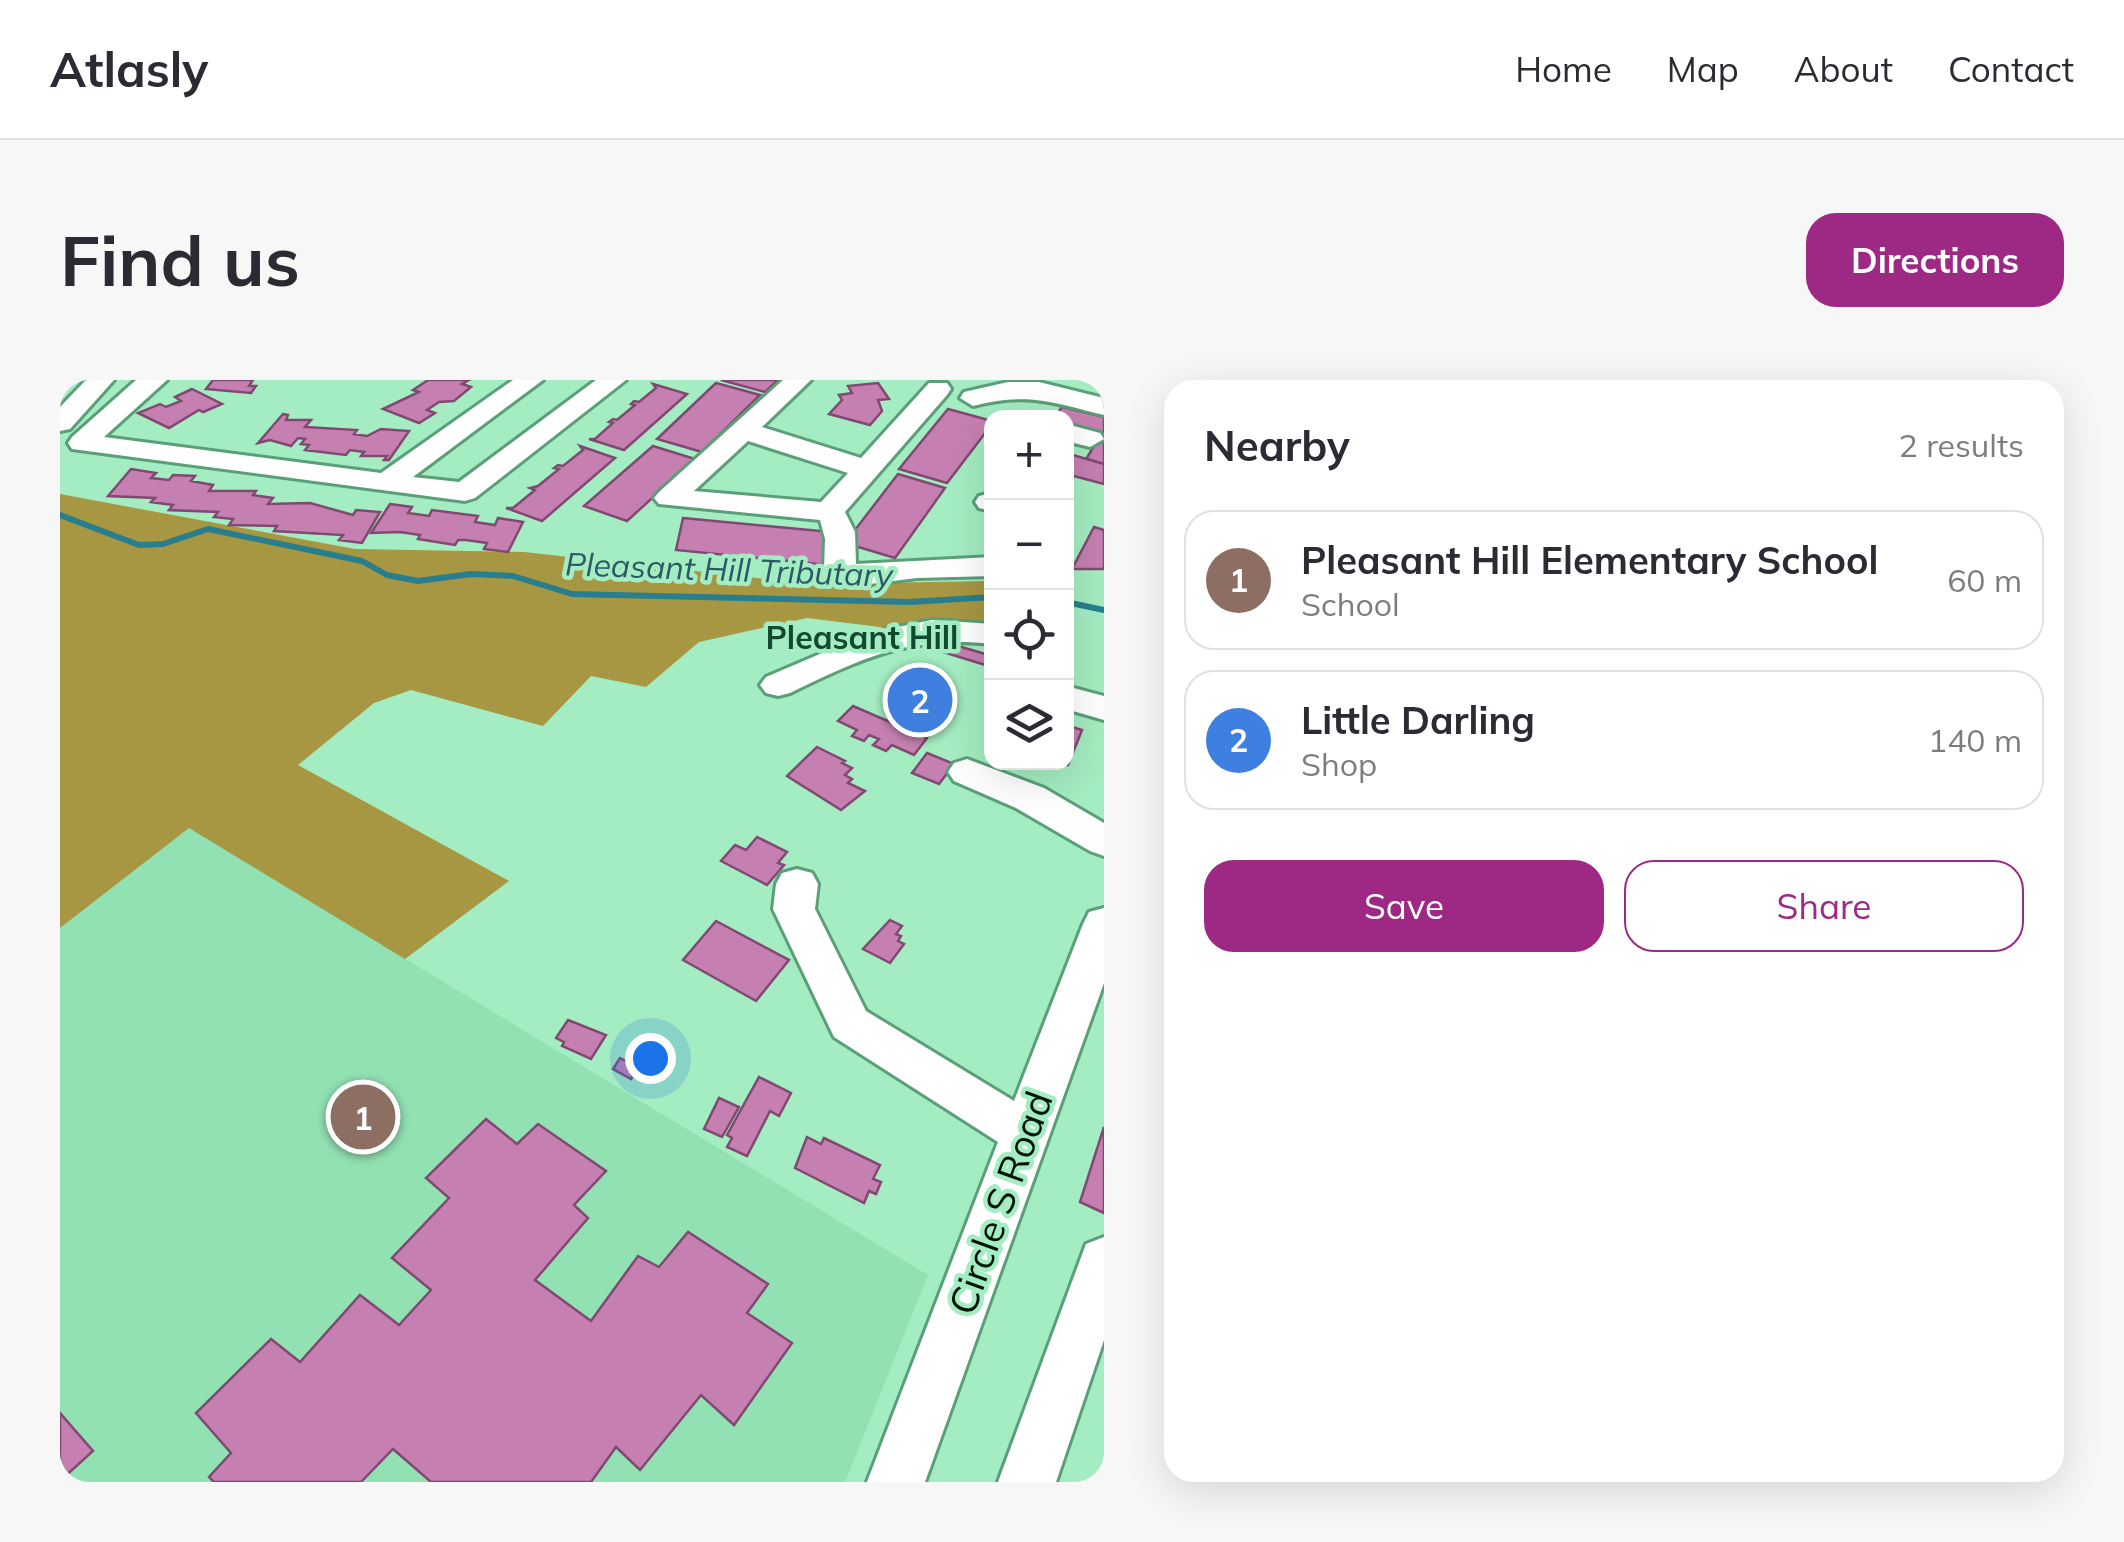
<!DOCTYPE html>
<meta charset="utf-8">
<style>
body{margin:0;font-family:Mulish,sans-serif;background:#f7f7f7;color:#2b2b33}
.controls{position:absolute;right:30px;top:30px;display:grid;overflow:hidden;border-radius:20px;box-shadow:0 10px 40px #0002}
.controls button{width:90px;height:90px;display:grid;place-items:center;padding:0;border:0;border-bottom:2px solid #e1e1e2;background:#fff;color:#2b2b33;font:50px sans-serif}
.you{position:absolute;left:590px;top:678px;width:35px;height:35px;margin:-25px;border:8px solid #fff;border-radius:50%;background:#1a73e8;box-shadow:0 0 0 15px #1a73e833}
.badge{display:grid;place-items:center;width:65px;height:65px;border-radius:50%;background:#9d2985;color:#fff;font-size:32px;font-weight:700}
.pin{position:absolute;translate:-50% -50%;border:5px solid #fff;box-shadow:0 2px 10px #0006}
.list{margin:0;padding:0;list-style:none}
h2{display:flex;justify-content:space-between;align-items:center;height:130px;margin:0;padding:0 40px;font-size:42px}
h2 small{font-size:32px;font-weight:400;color:#7c7c81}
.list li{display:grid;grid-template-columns:65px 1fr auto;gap:30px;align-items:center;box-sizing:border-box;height:140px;margin:0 20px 20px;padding:0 20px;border:2px solid #e1e1e2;border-radius:30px}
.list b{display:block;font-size:38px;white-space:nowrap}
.list p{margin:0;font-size:32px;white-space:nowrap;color:#7c7c81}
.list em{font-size:32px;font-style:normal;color:#7c7c81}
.actions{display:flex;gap:20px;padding:30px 40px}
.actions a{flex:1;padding:22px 0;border:2px solid #9d2985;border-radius:30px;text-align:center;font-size:35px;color:#9d2985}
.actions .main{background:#9d2985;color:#fff}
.icon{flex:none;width:55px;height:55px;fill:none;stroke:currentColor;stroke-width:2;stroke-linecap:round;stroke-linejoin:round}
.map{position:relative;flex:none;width:1044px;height:1102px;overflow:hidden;border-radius:30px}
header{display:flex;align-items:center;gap:60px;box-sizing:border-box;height:140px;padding:0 50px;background:#fff;border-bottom:2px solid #e1e1e2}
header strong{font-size:48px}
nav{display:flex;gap:55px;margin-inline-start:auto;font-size:35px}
.intro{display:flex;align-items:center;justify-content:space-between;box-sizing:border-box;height:240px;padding:0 60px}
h1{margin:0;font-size:70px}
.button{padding:25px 45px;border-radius:30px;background:#9d2985;color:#fff;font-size:35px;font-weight:700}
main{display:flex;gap:60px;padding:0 60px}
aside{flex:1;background:#fff;border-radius:30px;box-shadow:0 10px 40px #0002}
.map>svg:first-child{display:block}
.built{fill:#91e1b3}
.forest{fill:#a79642}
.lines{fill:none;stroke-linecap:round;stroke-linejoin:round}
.stream{stroke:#297e8e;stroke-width:6}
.building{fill:#c580b1;stroke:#804971;stroke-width:2.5}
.minor-casing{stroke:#5a9f78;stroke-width:6}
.minor{fill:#fff;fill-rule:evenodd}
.labels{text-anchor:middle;stroke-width:9;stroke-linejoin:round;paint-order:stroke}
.far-water-label{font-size:32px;font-style:italic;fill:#2b5a66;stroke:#a4ecc1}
.far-neighbourhood-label{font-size:32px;font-weight:bold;fill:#134a2f;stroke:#a4ecc1}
.street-label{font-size:38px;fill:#001406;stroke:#a4ecc1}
</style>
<header>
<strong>Atlasly</strong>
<nav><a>Home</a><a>Map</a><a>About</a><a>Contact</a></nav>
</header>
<div class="intro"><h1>Find us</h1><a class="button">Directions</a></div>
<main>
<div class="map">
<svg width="1044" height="1102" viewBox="0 0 1044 1102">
<rect width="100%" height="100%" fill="#a4ecc1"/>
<polygon class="built" points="129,448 868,895 785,1102 0,1102 0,548"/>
<polygon class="forest" points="0,114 295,169 464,172 752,204 931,201 931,237 899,252 844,250 747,238 639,262 586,307 531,296 483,346 351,310 314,323 238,385 449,501 345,579 129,448 0,548"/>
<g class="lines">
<g class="stream">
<polyline points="0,135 79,165 103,164 148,149 302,181 327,195 358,201 411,194 453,196 512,214 850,222 932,217"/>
<polyline points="1006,222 1044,230"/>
</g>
</g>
<g class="building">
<polygon points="153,0 193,0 189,6 196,6 191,13 146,9"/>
<polygon points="368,0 409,0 402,4 411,7 394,21 379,22 367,30 375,33 359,43 323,29 359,12 353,10"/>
<polygon points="661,0 718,0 705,12"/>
<polygon points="656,3 700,15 642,72 597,59"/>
<polygon points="818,3 829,19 818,20 822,31 810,45 769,34 782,20 779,15 792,13 788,6"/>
<polygon points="593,4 627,14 564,70 529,59 535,59 553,43 549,42 553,39 557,40 575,25 571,24 574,21 579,22 596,8"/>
<polygon points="132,9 162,24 143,32 139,30 109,48 78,33 100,24 106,27 121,21 115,17"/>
<polygon points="1002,27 1044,37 1044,84 1026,79 1041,55 1006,46 1006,38 994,38"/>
<polygon points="888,29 932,41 932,44 887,103 839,89"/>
<polygon points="223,34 228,35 226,40 251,40 245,47 297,50 294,54 307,56 321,49 349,51 329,80 324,80 327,76 301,76 304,72 290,70 286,75 245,70 249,65 241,64 245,59 238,58 231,66 210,60 198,63"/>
<polygon points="520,66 555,78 482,141 446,128 453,128 475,110 470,108 478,106 499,89 494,88 498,85 503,86 523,70"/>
<polygon points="593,66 635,79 567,141 524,126"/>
<polygon points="1006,73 1044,84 1044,104 1006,94"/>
<polygon points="71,89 96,93 91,98 109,100 113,95 135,96 131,101 153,105 149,111 196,111 193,115 213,118 208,124 250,123 293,135 296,130 320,132 302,163 279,160 283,155 214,151 217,146 169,145 173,139 154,137 158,132 109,130 113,125 91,122 95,118 48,116"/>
<polygon points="838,94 885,108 835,178 785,163"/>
<polygon points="330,124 352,127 348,133 369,136 372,130 418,136 415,142 435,145 438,138 463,142 448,172 424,169 427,163 406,160 398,160 395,165 358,159 360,155 340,152 311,153"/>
<polygon points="623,138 770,152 768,185 616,170"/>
<polygon points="1034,147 1044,150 1044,189 1012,189"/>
<polygon points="888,263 932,276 932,287 883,272"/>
<polygon points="793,326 867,358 854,375 832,365 826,371 813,365 819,359 809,355 804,361 792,356 797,350 778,341"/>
<polygon points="1006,345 1022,350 1008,385 1001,382 1006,382"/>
<polygon points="757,367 785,381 782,383 792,388 785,395 792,399 788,403 805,411 781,430 727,396"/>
<polygon points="867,373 894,384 879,404 852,393"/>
<polygon points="697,457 727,472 718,483 724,485 707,505 661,481 675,465 686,470"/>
<polygon points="830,540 842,546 836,554 841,556 838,561 844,564 830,583 803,569"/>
<polygon points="656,541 729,580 696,621 623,580"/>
<polygon points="508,640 546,655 531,679 502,666 504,662 496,658"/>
<polygon points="560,678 578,687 571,699 553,689"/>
<polygon points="699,697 731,713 719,736 710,731 687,776 667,767 672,758 667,755"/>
<polygon points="659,718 679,727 662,757 644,749"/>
<polygon points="426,739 457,764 478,744 546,791 514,825 528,838 475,900 531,941 578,876 599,887 628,852 708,904 687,933 732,963 674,1045 641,1015 580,1090 556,1067 531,1102 371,1102 333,1069 301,1102 154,1102 149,1097 171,1073 136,1033 211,959 240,982 300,915 339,945 371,910 332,878 389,818 366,798"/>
<polygon points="1044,747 1044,833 1020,822"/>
<polygon points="747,757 761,764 764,758 820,785 813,799 821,802 816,814 809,811 804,823 735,788"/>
<polygon points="0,1033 33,1071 0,1101"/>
</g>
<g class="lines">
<defs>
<g id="minor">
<polygon points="26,0 54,0 10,49 0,51 0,27"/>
<polygon points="76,0 107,0 44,57 321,93 453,0 483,0 353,97 399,102 536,0 566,0 415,118 405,121 12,69 8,63 12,57"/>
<path d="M723,0H751L702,47L801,78L869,3H887L891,9L887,15L785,132L795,152L796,184L932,177V196L857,198L794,206L783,203L764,189L765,159L760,140L599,124L594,118L599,112ZM688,61L788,93L761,122L634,111Z"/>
<path d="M948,2H979L1044,18V35C991,22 968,12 913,26L900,18L904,12Z"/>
<polygon points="1006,44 1040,53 1044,59 1030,67 1006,61"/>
<polygon points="932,113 932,131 919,128 915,122 919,116"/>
<path d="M872,240L932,244V264C850,255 802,278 730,313L718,316L706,313L700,305L706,297L809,253Z"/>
<polygon points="1006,306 1044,316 1044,340 1006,329"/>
<polygon points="907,379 984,408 1044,443 1044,476 1030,471 956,428 894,401 888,392 894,383"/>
<polygon points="737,489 752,493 758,504 755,529 806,631 954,721 1023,544 1029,532 1044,528 1044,603 865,1102 807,1102 938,762 774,657 713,529 716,504 722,493"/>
<polygon points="1044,857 1044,960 996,1102 938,1102 1026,864"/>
</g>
</defs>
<use href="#minor" class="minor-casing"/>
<use href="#minor" class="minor"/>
</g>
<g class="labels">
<g class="far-water-label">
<text transform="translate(669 190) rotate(2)" y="11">Pleasant Hill Tributary</text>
</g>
<g class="far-neighbourhood-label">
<text x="802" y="269">Pleasant Hill</text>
</g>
<g class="street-label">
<text transform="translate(941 823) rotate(-70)" y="13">Circle S Road</text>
</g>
</g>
</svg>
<div class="controls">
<button>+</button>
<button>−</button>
<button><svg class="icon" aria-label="locate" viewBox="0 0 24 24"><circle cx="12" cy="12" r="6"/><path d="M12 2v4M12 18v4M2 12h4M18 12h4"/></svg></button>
<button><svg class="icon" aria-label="layers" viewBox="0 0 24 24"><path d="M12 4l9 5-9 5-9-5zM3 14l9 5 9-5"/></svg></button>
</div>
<div class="you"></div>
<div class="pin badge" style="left:303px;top:737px;background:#8d6e63">1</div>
<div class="pin badge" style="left:860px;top:320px;background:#3f7fe0">2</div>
</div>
<aside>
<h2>Nearby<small>2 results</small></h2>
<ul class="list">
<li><span class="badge" style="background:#8d6e63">1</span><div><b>Pleasant Hill Elementary School</b><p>School</p></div><em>60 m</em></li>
<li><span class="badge" style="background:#3f7fe0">2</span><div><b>Little Darling</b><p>Shop</p></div><em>140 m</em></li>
</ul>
<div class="actions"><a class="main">Save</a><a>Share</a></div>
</aside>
</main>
